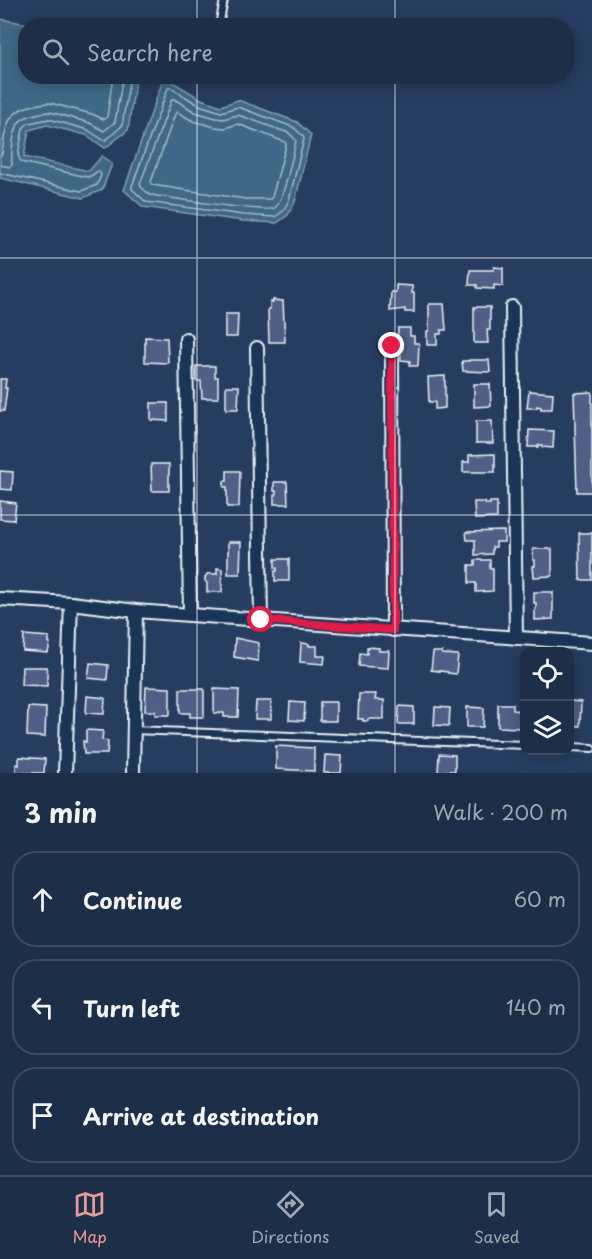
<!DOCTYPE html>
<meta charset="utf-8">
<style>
body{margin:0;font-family:"Playpen Sans",sans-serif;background:#25364f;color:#f1f3f6}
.controls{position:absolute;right:18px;bottom:18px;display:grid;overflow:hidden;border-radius:12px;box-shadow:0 3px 15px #0003}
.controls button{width:54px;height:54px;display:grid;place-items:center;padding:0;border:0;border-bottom:2px solid #3b4a60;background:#1d2e48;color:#f1f3f6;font:30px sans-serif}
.stop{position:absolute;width:18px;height:18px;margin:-14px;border:4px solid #e11d48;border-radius:50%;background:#fff}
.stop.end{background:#e11d48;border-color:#fff;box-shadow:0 2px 6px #0008}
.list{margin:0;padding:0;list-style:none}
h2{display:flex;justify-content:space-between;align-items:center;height:78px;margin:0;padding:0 24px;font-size:26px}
h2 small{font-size:20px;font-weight:400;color:#a0a8b4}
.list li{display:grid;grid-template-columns:39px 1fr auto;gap:18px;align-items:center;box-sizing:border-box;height:96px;margin:0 12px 12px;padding:0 12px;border:2px solid #3b4a60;border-radius:24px}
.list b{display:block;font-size:22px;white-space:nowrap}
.list em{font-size:20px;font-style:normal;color:#a0a8b4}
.icon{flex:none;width:33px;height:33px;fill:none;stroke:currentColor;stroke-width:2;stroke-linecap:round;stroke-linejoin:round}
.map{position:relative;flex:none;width:592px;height:773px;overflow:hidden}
.search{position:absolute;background:#1d2e48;box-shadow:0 3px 15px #0003;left:18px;right:18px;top:18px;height:66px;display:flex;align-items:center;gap:15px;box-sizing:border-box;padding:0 21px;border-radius:24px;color:#a0a8b4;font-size:22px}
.sheet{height:402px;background:#1d2e48}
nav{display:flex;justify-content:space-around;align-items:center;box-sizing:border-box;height:84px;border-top:2px solid #3b4a60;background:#1d2e48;font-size:16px;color:#a0a8b4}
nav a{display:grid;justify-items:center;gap:3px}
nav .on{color:#e69b98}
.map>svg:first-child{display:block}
.water{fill:#3f6786;stroke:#839eb4;stroke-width:1.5}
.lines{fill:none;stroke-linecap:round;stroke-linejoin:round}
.shore{stroke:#a4baca;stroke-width:1.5}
.building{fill:#4f5f86;stroke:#e8f1f8;stroke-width:1.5}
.service-casing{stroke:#e8f1f8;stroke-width:10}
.minor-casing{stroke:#e8f1f8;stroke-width:16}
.service{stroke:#1d3557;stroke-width:6}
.minor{stroke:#1d3557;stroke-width:12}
.route{stroke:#e11d48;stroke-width:8}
.grid{fill:none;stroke:#e8f1f8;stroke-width:1.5;stroke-opacity:0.55}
</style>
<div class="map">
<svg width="592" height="773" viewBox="0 0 592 773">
<rect width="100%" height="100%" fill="#273d60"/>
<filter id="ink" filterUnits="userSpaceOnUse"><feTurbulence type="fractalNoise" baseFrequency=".0167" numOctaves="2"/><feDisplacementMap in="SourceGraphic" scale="12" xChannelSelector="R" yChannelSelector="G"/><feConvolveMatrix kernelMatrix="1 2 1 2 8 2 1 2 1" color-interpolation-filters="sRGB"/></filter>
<g filter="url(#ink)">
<g class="water">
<polygon points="0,19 34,25 26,26 26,76 136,77 128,130 105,148 86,135 47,125 29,130 24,157 89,171 102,156 112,164 102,190 83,198 0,178"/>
<polygon points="164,77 201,99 221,106 238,100 297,122 311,135 295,202 288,215 277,223 243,221 143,207 124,190"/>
</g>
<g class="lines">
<g class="shore">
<polygon points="168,88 171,88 199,105 221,112 238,107 293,127 303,136 304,139 289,200 283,211 275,217 244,215 146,202 132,189 132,186"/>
<path d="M172,99H174L195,112L216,118L223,119L238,115L289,133L295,139L296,141C293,153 284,202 275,208C266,214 167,197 150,195L141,187L140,184Z"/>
<polygon points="177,112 193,121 215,127 225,128 238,124 285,142 286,145 273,194 271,199 245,199 152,185 151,182 175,114"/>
<path d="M0,156L2,154C5,132 5,112 30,106C36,105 43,103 50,103L92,114L103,119H105L107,117L113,76"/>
<path d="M0,165L10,167L12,165C11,157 12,150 13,141C17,123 17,119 36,114C41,113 45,112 50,112L90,123L104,131L115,122L123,76"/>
<path d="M0,173L81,191L97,185L101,175L99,171C94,172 93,177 87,177L21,162L18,155L23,129L25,126L29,123L49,119L88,130L103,140H106L122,126L130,76"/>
</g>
</g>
<g class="building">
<polygon points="494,267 503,268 503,286 494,285 494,289 477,288 477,285 469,285 470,270 494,270"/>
<polygon points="396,285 412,286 412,293 414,293 414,312 405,312 405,309 390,311 391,292 396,292"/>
<polygon points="273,300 283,301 285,342 269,342 268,309 270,309 270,302 273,302"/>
<polygon points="429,304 444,304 446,330 441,330 441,334 437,334 437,345 427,345 427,331 429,331"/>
<polygon points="474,307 490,307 490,330 487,330 488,343 474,343"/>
<polygon points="225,314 238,314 237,337 225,337"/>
<polygon points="398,328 410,328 410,336 414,336 414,343 419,343 418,366 409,366 410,361 401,360 401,351 403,351 403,344 397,344"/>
<polygon points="145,337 167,338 168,363 145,362"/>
<polygon points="469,360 489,360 490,372 463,371 462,361 469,361"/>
<polygon points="196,366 215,366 215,377 218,377 218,398 202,398 201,381 196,381"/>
<polygon points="445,376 445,408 435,409 435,402 429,402 428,377"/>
<polygon points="0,379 6,379 5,388 7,388 4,411 0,411"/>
<polygon points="474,384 490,384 491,406 474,407"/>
<polygon points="226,386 239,386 238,409 226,409"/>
<polygon points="529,391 553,393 552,409 541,409 541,407 537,406 537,408 527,408"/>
<polygon points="592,392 592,492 577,492 574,393"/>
<polygon points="151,403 168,403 168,421 151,420"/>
<polygon points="476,421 492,421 493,443 476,443"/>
<polygon points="529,430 554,431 553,448 542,447 542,445 538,445 538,447 528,447"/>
<polygon points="495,454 495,472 463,472 463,462 469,462 469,455"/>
<polygon points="151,464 169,464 169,491 152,491"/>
<polygon points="0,471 13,472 12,490 0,489"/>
<polygon points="227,471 240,471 239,507 227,507 227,487 224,487 224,481 227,481"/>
<polygon points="274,482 287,482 288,504 274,504 274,495 276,495 276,491 274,491"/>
<polygon points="0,501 16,503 14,520 0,519"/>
<polygon points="474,502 485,502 485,504 490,504 490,502 497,502 497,518 475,519"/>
<polygon points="504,531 504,542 496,542 496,547 492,547 492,554 475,555 475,540 467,540 466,532"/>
<polygon points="579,533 592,533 592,580 580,580"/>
<polygon points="228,542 241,542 240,574 228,574"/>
<polygon points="533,549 552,549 552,576 534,577 533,566 535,566 535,560 533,560"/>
<polygon points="275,559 289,559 289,581 275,581 275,571 277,571 277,568 275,568"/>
<polygon points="475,560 490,560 490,568 493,568 493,591 476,592 476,583 469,583 469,565 475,565"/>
<polygon points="217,568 222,569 222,592 207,592 207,583 205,581 205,578 207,574 217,574"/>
<polygon points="534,592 553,592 553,619 535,620 535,609 536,609 536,603 534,603"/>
<polygon points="24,635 49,637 49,643 50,643 48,653 23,651"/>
<polygon points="235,638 259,643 258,661 234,657"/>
<polygon points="301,643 309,644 309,646 317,646 317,656 325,656 324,664 300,662"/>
<polygon points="367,647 379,648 379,651 389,651 388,668 359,666 360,653 367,654"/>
<polygon points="433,652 442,652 442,654 458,655 456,674 448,673 448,672 431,670"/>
<polygon points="90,663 108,665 107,680 88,678"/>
<polygon points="22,667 47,667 47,686 21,685"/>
<polygon points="146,687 170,688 170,715 155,715 155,711 145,711"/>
<polygon points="180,689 204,689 204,717 190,717 190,713 180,713"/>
<polygon points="214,689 239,690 238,717 224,717 224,713 214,713"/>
<polygon points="359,694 376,694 375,700 384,700 384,719 368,719 368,721 363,721 363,719 358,719"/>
<polygon points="87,696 105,698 104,714 86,713"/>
<polygon points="256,701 271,701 271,719 255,719"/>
<polygon points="570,701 581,702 580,726 573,726 573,730 570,730"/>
<polygon points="290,702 305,703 304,721 289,720"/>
<rect x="320" y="702" width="16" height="19"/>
<polygon points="498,704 513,704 513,710 521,711 521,728 498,727"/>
<polygon points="399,706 414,707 414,724 398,724"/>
<polygon points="28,707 46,708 45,737 27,736"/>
<polygon points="435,707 450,708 449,726 434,725"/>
<polygon points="467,707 484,708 483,727 467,727"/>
<polygon points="86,730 103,731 102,740 108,741 107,754 84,754 83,741 86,742"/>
<polygon points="276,746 314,748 314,771 276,769"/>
<polygon points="439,754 455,755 455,771 446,771 446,773 438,773"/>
<polygon points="325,755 342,756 341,773 324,773"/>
<polygon points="19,757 45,759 44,773 16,773 16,764 19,765"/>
</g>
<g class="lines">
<defs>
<g id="service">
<polyline points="219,26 224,0"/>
<polyline points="133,730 524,745"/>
<polyline points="570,747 592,748"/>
</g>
<g id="minor">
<polyline points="512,307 516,638"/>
<polyline points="186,339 190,615"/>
<polyline points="392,346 393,630"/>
<polyline points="257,348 261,620"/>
<polyline points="0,599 71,603 136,611 190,615 592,643"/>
<polyline points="65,773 71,603"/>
<polyline points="133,773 136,611"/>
</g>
</defs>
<use href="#service" class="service-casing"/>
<use href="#minor" class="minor-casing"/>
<use href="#service" class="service"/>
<use href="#minor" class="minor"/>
</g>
</g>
<g class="lines" filter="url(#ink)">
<polyline class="route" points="261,620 393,630 392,346"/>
</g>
<path class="grid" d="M197,0V26M395,0V26M197,76V773M395,76V773M0,258H592M0,515H592"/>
</svg>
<div class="controls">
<button><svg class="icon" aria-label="locate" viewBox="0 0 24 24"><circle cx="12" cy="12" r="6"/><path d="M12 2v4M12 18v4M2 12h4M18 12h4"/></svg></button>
<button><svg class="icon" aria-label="layers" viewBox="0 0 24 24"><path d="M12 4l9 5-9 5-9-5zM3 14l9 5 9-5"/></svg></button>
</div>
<div class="stop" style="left:261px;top:620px"></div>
<div class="stop end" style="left:392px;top:346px"></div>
<div class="search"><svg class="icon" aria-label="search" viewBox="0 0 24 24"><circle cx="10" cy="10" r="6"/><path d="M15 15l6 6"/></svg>Search here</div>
</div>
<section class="sheet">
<h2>3 min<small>Walk · 200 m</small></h2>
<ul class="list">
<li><svg class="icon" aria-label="ahead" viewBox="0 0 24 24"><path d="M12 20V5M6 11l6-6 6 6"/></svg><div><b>Continue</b></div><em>60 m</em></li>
<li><svg class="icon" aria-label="left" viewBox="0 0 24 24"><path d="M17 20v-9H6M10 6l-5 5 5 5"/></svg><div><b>Turn left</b></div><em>140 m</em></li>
<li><svg class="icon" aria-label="arrive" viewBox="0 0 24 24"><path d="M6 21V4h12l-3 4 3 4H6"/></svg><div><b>Arrive at destination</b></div></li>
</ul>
</section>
<nav>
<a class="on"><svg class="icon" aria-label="map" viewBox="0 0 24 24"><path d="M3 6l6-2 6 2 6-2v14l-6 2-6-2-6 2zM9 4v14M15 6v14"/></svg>Map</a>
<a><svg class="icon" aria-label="directions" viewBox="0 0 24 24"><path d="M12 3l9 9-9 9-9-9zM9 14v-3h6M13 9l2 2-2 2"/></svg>Directions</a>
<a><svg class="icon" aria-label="saved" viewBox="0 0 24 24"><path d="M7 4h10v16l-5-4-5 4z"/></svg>Saved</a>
</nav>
